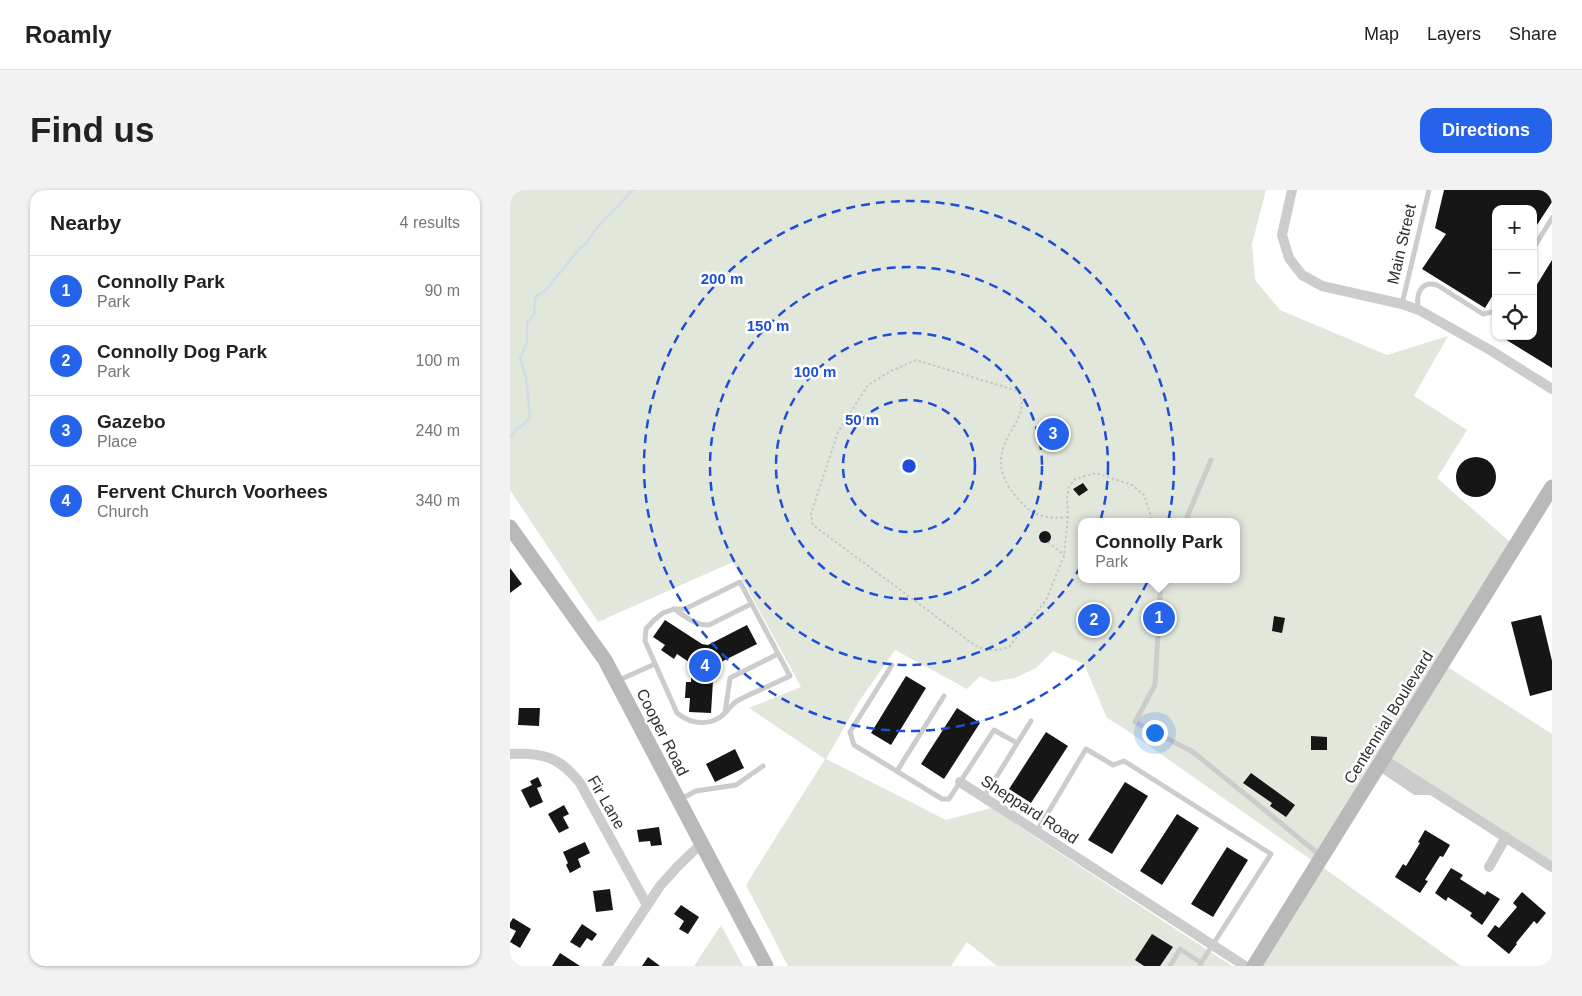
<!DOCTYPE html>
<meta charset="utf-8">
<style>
body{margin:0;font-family:Helvetica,sans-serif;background:#f2f2f2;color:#222}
.controls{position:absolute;right:15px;top:15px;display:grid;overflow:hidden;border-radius:10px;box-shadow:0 1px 4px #0004}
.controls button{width:45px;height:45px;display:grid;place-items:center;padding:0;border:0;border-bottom:1px solid #e0e0e0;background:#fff;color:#222;font:25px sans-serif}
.you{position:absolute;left:644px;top:542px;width:18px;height:18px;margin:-12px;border:4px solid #fff;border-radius:50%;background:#1a73e8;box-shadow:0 0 0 8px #1a73e833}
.badge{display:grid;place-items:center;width:32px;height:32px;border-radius:50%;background:#2563eb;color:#fff;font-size:16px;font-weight:700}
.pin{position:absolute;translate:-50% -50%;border:2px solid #fff;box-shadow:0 1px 5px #0006}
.popup{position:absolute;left:568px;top:328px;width:162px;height:65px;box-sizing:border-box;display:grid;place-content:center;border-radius:10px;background:#fff;filter:drop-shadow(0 1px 4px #0005);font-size:16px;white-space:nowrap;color:#767676}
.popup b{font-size:19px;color:#222}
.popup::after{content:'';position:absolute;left:50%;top:100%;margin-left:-10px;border:10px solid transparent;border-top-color:#fff}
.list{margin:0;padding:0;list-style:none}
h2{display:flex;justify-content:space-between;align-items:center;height:65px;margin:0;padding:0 20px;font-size:21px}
h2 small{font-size:16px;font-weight:400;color:#767676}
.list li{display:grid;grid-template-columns:32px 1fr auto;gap:15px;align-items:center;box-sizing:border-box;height:70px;padding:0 20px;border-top:1px solid #e0e0e0}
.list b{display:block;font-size:19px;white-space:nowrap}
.list p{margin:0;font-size:16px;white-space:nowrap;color:#767676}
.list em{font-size:16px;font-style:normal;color:#767676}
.icon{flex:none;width:28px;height:28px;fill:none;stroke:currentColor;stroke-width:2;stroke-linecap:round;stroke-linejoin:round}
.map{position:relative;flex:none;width:1042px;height:776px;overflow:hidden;border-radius:15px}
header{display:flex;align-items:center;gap:30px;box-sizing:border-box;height:70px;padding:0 25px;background:#fff;border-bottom:1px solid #e0e0e0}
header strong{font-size:24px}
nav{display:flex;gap:28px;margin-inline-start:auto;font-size:18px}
.intro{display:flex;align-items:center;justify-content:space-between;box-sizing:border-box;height:120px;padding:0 30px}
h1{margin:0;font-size:35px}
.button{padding:12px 22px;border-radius:15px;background:#2563eb;color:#fff;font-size:18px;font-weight:700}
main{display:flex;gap:30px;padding:0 30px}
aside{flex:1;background:#fff;border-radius:15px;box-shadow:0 1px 4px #0004}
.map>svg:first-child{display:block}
.green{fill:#e2e7dc;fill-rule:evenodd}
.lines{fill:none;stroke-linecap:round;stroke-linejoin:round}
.stream{stroke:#cedde8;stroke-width:2.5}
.building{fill:#161616}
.path{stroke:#c6c6c6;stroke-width:2;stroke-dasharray:2.5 2.5;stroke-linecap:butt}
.lane{stroke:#ccc;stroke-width:5}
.street{stroke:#ccc;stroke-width:10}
.secondary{stroke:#b9b9b9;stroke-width:15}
.ring{fill:none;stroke:#1d4ed8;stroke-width:2.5;stroke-dasharray:9 6}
.labels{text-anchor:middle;stroke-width:5;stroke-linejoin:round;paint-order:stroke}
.street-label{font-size:16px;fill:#2f2f2f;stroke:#fff}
.centre{fill:#1d4ed8;stroke:#fff;stroke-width:2.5}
.ring-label{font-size:15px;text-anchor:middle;font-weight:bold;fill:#1d4ed8;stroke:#fff;stroke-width:5;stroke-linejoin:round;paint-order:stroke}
</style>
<header>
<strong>Roamly</strong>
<nav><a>Map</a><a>Layers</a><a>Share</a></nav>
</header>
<div class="intro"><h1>Find us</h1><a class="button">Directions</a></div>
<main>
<aside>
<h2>Nearby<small>4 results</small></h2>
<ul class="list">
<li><span class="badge">1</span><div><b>Connolly Park</b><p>Park</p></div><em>90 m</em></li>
<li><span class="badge">2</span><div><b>Connolly Dog Park</b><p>Park</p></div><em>100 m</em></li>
<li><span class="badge">3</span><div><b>Gazebo</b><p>Place</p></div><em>240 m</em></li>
<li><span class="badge">4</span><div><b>Fervent Church Voorhees</b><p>Church</p></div><em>340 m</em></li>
</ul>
</aside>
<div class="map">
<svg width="1042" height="776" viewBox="0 0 1042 776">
<rect width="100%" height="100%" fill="#fff"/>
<g class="green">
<path d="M0,0H756L742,54L745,90L770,120L877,165L938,146L904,206L957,240L927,288L1006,357L933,474L1042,544V677L873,569L808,674L951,776H744L807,674L615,539L597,528L574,474L543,461L526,478L505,488L482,492L470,486L457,499L385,460L348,513L316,569L436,630L481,618L722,776H487L457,752L441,776H278L236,695L315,569L239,518L291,497L223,372L88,432L0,300ZM572,332H726V389H572Z"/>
<polygon points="211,735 233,776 184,776"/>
</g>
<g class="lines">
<polyline class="stream" points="0,248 7,239 15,233 20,227 16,187 10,169 17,152 17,133 25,123 24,115 26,106 35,101 70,58 76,54 85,40 123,0"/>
</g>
<g class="building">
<polygon points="934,0 1042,0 1042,12 1023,41 1023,19 986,19 986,100 975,118 912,79 936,44 925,38"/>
<polygon points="1042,70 1042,178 990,146 1023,146 1023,101"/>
<circle cx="966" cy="287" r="20"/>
<polygon points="573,293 578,300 569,306 563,299"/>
<circle cx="535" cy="347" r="6"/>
<polygon points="0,378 12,394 0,403"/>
<polygon points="1031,425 1042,471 1042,500 1020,506 1001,432"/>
<polygon points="764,426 775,428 772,443 762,441"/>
<polygon points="155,430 192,454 198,455 237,435 247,454 207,474 204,474 201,523 179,522 180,508 175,508 176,492 181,492 182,474 167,464 164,469 151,460 155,455 143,447"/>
<polygon points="396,486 416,498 381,555 361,543"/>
<polygon points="9,518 30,518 29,536 8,535"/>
<polygon points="447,518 470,533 434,589 411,574"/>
<polygon points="536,542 558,556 521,613 499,599"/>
<polygon points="801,546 817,547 817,560 801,560"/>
<polygon points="225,559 234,578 205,592 196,574"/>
<polygon points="741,583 785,615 776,627 760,616 762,613 733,593"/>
<polygon points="28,587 32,596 27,598 33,612 20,618 11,600 22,595 20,591"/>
<polygon points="615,592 638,606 602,664 578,650"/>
<polygon points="54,615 59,624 53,627 59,638 49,643 38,624"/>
<polygon points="667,624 689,638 652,695 630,681"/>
<polygon points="149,637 152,655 141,656 140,651 129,652 127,640"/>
<polygon points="915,640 940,655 933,667 930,666 915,690 918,691 910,703 885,687 893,674 896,676 910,653 908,652"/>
<polygon points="75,652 80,663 68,669 71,677 60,683 56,675 58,673 53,662"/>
<polygon points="717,657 738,670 703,727 681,714"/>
<polygon points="941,678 953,685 950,689 975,705 977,701 990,709 972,735 960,726 962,723 938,707 936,711 925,703"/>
<polygon points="100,699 103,720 86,722 83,701"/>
<polygon points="1012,702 1036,723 1027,734 1024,731 1006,753 1007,754 999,764 977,746 985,735 989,738 1007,717 1003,713"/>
<polygon points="171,715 189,727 178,744 169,739 174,731 164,724"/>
<polygon points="3,728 21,739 10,758 0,752 6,741 0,738 0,733"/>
<polygon points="72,734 87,744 82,751 77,748 70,758 60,752"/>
<polygon points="642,744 663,757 650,776 634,776 625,770"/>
<polygon points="50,763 70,776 42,776"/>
<polygon points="138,767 150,776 132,776"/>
</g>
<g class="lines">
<g class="path">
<path d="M558,327C536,329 524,327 509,310C460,255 528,235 508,201L406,170L381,181L358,195L328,242L301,324L303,335L459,451L468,457L478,460H489L499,457L536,410L554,366L558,327L557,306L559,297L565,289L586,283L622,295L634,305L643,332"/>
<polyline points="538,352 554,365"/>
</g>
<g class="lane">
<polyline points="1023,59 1042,28"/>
<polyline points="892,114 919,0"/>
<path d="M909,120C905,106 910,90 927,95L973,124L986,121"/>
<polyline points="675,332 701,270"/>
<polyline points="651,389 645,495 625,532 683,562 810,665"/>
<path d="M230,392L280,486C262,495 244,502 227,511C222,514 220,518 216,522C202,537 182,535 167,523L135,451L136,439L144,430L153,423L164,419H175Z"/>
<path d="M164,419C175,426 186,436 199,435L241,414"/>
<polyline points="382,475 340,542 344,555 432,609 439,609 484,540 507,553"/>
<polyline points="107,491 145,474"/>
<polyline points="215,523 220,488 268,464"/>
<polyline points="387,581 434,506"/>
<polyline points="474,607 521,531"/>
<polyline points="171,609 186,601 226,595 253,576"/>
<polyline points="527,641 576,559 603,575 614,571 761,664 691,773"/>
<polyline points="660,776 670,759 691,773 690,776"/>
</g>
<g class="street">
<polyline points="782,0 772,45 779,68 792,85 812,96 892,114 909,120 980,160 1042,199"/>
<path d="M0,564C32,562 50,567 70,593L137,715"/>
<polyline points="873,569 1042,677"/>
<polyline points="869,575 906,600 922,600"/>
<polyline points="450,592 735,776"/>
<polyline points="979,677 996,647"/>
<polyline points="97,776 150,696 168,676 191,654"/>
</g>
<g class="secondary">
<polyline points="0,337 95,470 256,776"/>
<polyline points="744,776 1042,297"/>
</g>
</g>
<g class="ring">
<circle cx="399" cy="276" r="66"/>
<circle cx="399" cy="276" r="133"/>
<circle cx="399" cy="276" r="199"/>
<circle cx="399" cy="276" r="265"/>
</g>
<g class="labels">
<g class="street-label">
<text transform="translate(891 54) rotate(-77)" y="6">Main Street</text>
<text transform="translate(878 527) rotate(-58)" y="6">Centennial Boulevard</text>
<text transform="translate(153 542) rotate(63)" y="6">Cooper Road</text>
<text transform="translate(97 612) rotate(60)" y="6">Fir Lane</text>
<text transform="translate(520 619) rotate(33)" y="6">Sheppard Road</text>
</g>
</g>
<circle cx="399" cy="276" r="8" class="centre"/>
<g class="ring-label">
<text x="212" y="94">200 m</text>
<text x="258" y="141">150 m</text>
<text x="305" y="187">100 m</text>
<text x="352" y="235">50 m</text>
</g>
</svg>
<div class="controls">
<button>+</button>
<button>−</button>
<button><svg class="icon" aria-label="locate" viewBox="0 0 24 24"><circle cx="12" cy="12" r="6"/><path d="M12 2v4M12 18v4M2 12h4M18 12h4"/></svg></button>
</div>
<div class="you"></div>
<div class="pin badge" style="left:649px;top:428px">1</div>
<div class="popup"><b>Connolly Park</b>Park</div>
<div class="pin badge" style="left:584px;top:430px">2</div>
<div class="pin badge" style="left:543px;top:244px">3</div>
<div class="pin badge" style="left:195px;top:476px">4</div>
</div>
</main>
